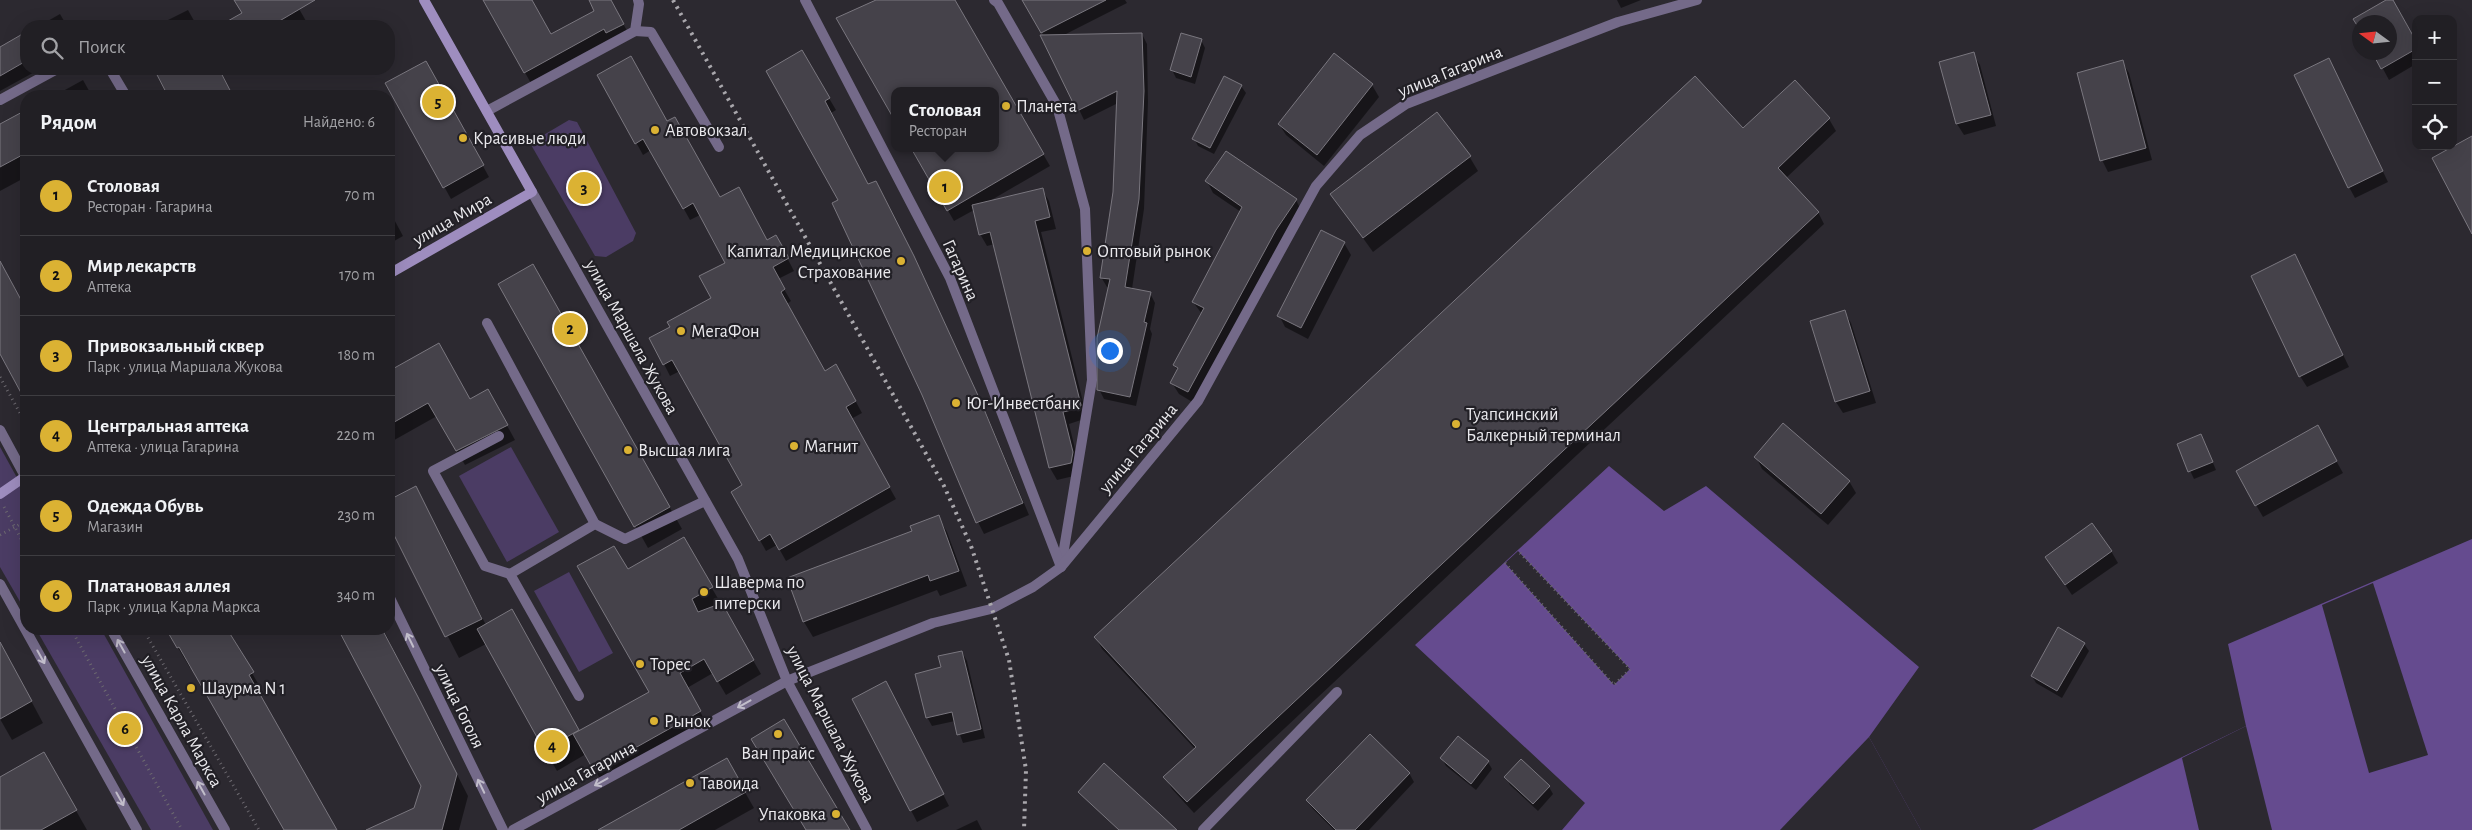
<!DOCTYPE html>
<html lang="ru">
<meta charset="utf-8">
<style>
body{margin:0;font-family:"Alegreya Sans",sans-serif;background:#2d2c31;color:#f1f3f6}
.controls{position:absolute;right:15px;top:15px;display:grid;overflow:hidden;border-radius:10px;box-shadow:0 5px 20px #0002}
.controls button{width:45px;height:45px;display:grid;place-items:center;padding:0;border:0;border-bottom:1px solid #3e3d41;background:#211f24;color:#f1f3f6;font:25px sans-serif}
.compass{position:absolute;left:2352px;top:15px;width:45px;height:45px;border-radius:50%;background:#211f24;box-shadow:0 5px 20px #0002;rotate:285deg}
.you{position:absolute;left:1109px;top:350px;width:18px;height:18px;margin:-12px;border:4px solid #fff;border-radius:50%;background:#1a73e8;box-shadow:0 0 0 8px #1a73e833}
.badge{display:grid;place-items:center;width:32px;height:32px;border-radius:50%;background:#dbb233;color:#111;font-size:16px;font-weight:700}
.pin{position:absolute;translate:-50% -50%;border:2px solid #fff;box-shadow:0 1px 5px #0006}
.popup{position:absolute;left:891px;top:87px;width:108px;height:65px;box-sizing:border-box;display:grid;place-content:center;border-radius:10px;background:#211f24;filter:drop-shadow(0 1px 4px #0005);font-size:16px;white-space:nowrap;color:#a2a2a6}
.popup b{font-size:19px;color:#f1f3f6}
.popup::after{content:'';position:absolute;left:50%;top:100%;margin-left:-10px;border:10px solid transparent;border-top-color:#211f24}
.list{margin:0;padding:0;list-style:none}
h2{display:flex;justify-content:space-between;align-items:center;height:65px;margin:0;padding:0 20px;font-size:21px}
h2 small{font-size:16px;font-weight:400;color:#a2a2a6}
.list li{display:grid;grid-template-columns:32px 1fr auto;gap:15px;align-items:center;box-sizing:border-box;height:80px;padding:0 20px;border-top:1px solid #3e3d41}
.list b{display:block;font-size:19px;white-space:nowrap}
.list p{margin:0;font-size:16px;white-space:nowrap;color:#a2a2a6}
.list em{font-size:16px;font-style:normal;color:#a2a2a6}
.icon{flex:none;width:28px;height:28px;fill:none;stroke:currentColor;stroke-width:2;stroke-linecap:round;stroke-linejoin:round}
.map{position:relative;flex:none;width:2472px;height:830px;overflow:hidden}
.search{position:absolute;background:#211f24;box-shadow:0 5px 20px #0002;left:20px;top:20px;width:375px;height:55px;display:flex;align-items:center;gap:12px;box-sizing:border-box;padding:0 18px;border-radius:20px;color:#a2a2a6;font-size:19px}
.panel{position:absolute;background:#211f24;box-shadow:0 5px 20px #0002;left:20px;top:90px;width:375px;height:545px;border-radius:20px}
.map>svg:first-child{display:block}
.green{fill:#4b3c64}
.water{fill:#654b8f}
.pier{fill:#2c2930}
.shadow{fill:#0007}
.building{fill:#45424a;stroke:#7a777f}
.lines{fill:none;stroke-linecap:round;stroke-linejoin:round}
.path{stroke:#6d6a70;stroke-width:3;stroke-dasharray:1 4;stroke-linecap:butt}
.service{stroke:#746a89;stroke-width:10}
.minor{stroke:#746a89;stroke-width:10}
.tertiary{stroke:#746a89;stroke-width:10}
.secondary{stroke:#9e8dbf;stroke-width:10}
.rail{stroke:#a9a7ac;stroke-width:4;stroke-dasharray:2.5 5;stroke-linecap:butt}
.oneway{stroke:#c1bdca}
.poi-dot{fill:#dbb233;stroke:#222026;stroke-width:2}
.labels{text-anchor:middle;stroke-width:4.5;stroke-linejoin:round;paint-order:stroke}
.street-label{font-size:18px;fill:#eae9ed;stroke:#222026}
.poi-label{font-size:18px;fill:#eae9ed;stroke:#222026;text-anchor:start}
</style>
<div class="map">
<svg width="2472" height="830" viewBox="0 0 2472 830">
<rect width="100%" height="100%" fill="#2c2930"/>
<g class="green">
<polygon points="569,120 577,122 636,233 633,241 606,257 595,256 530,143"/>
<polygon points="0,447 26,494 26,612 0,567"/>
<polygon points="511,447 559,532 507,562 459,476"/>
<polygon points="569,572 613,653 579,672 534,591"/>
<polygon points="36,629 101,629 213,830 151,830"/>
</g>
<g class="water">
<polygon points="1609,466 1664,511 1706,486 1919,667 1869,737 1921,830 1562,830 1585,803 1415,645"/>
<polygon points="2472,539 2472,830 2032,830 2246,726 2228,644"/>
</g>
<g class="pier">
<polygon points="1518,551 1630,669 1614,685 1505,563"/>
<polygon points="2373,583 2428,755 2369,773 2322,605"/>
<polygon points="2246,726 2272,830 2199,830 2182,758"/>
<polygon points="1869,737 1921,830 1780,830"/>
</g>
<g class="shadow">
<polygon points="235,0 294,0 306,21 297,26 234,26 231,21 243,13"/>
<polygon points="485,0 531,0 551,36 596,11 590,0 610,0 631,38 533,87"/>
<polygon points="879,0 954,0 1050,166 988,202 1042,189 1049,201 1056,229 1041,232 1087,418 1069,424 1079,465 1078,475 1057,480 1050,468 995,244 987,246 980,234 974,210 954,221 912,148 995,148 995,91 895,91 895,118"/>
<polygon points="1023,0 1125,0 1127,3 1062,36 1142,34 1147,44 1148,102 1144,209 1132,289 1150,293 1155,303 1150,329 1152,334 1136,406 1104,399 1099,389 1110,288 1107,287 1101,277 1114,192 1118,103 1084,120 1044,36"/>
<polygon points="1617,0 1641,0 1621,8"/>
<polygon points="2388,0 2391,0 2416,43 2416,64 2389,80 2374,52 2390,52 2390,22 2360,22 2355,19"/>
<polygon points="188,10 197,26 156,26"/>
<polygon points="60,14 67,26 39,26"/>
<polygon points="26,33 26,69 40,69 0,91 0,48"/>
<polygon points="1201,40 1205,48 1195,84 1176,78 1172,70"/>
<polygon points="801,51 836,110 831,113 868,185 920,269 987,415 1029,515 984,534 978,522 840,200"/>
<polygon points="1973,54 1980,65 1996,126 1964,135 1957,124"/>
<polygon points="1334,55 1372,85 1379,97 1324,166 1286,135 1279,124"/>
<polygon points="2329,60 2388,182 2355,198 2349,187"/>
<polygon points="2122,62 2129,73 2152,160 2108,172 2102,160"/>
<polygon points="426,63 489,177 451,199 387,84"/>
<polygon points="155,69 219,69 232,96 169,96"/>
<polygon points="599,75 667,123 719,199 767,241 782,248 794,271 778,279 791,301 787,304 825,372 843,378 862,413 851,419 896,499 786,561 777,545 766,551 733,492 744,486 680,371 670,376 664,364 671,327 712,298 727,263 700,215 690,220 651,150 643,155"/>
<polygon points="83,80 92,96 54,96"/>
<polygon points="1795,81 1829,119 1836,131 1786,178 1818,212 1824,224 1194,813 1172,789 1165,777 1195,749 1102,649 1096,638 1743,129"/>
<polygon points="1241,86 1246,93 1214,154 1198,146 1194,138"/>
<polygon points="26,111 26,177 0,191 0,126"/>
<polygon points="1469,156 1478,171 1373,252 1332,195"/>
<polygon points="1207,181 1296,200 1302,212 1194,403 1179,394 1172,383 1178,371 1174,365 1202,314 1193,302 1241,212 1213,193"/>
<polygon points="389,210 403,236 389,244"/>
<polygon points="1344,243 1351,255 1308,339 1285,327 1279,315"/>
<polygon points="0,263 26,311 26,400 0,352"/>
<polygon points="533,265 682,529 648,548 499,284"/>
<polygon points="2301,268 2349,367 2307,387 2300,376"/>
<polygon points="1844,311 1851,323 1876,403 1843,413 1836,402 1811,322"/>
<polygon points="438,345 470,401 488,391 515,440 465,465 437,416 389,443 389,373"/>
<polygon points="2317,427 2343,473 2263,517 2237,472"/>
<polygon points="2201,435 2216,470 2194,479 2178,445"/>
<polygon points="1756,457 1849,481 1856,493 1828,525 1762,469"/>
<polygon points="415,488 486,625 524,632 579,732 651,692 627,571 683,539 720,602 710,609 721,605 761,674 726,695 713,673 687,688 708,726 603,784 586,754 557,771 486,644 459,658 389,522 389,501"/>
<polygon points="938,517 947,532 967,586 940,596 937,590 813,637 804,622 788,579 914,532"/>
<polygon points="2111,551 2118,563 2072,595 2047,558"/>
<polygon points="167,629 218,629 229,649 236,645 264,694 260,697 336,830 286,830 192,667 190,668"/>
<polygon points="341,629 383,629 468,796 459,830 390,830 415,809 422,785"/>
<polygon points="0,643 43,723 12,740 0,719"/>
<polygon points="2084,644 2089,651 2062,698 2036,683 2032,676"/>
<polygon points="962,652 967,661 985,738 963,743 955,721 932,726 927,717 942,668"/>
<polygon points="892,694 949,806 917,822 854,699"/>
<polygon points="44,754 87,830 0,830 0,779"/>
<polygon points="726,759 754,808 715,830 601,830"/>
<polygon points="1442,759 1488,762 1492,769 1476,790 1446,766"/>
<polygon points="1409,773 1414,782 1369,830 1334,830 1313,809 1307,801"/>
<polygon points="1506,777 1549,787 1553,794 1538,811 1510,785"/>
<polygon points="1079,792 1176,830 1119,830"/>
<polygon points="977,820 982,830 956,830"/>
</g>
<g class="building">
<polygon points="234,0 315,0 271,26 219,26 242,13"/>
<polygon points="483,0 532,0 551,34 594,11 589,0 611,0 624,24 606,33 604,29 524,73"/>
<polygon points="876,0 955,0 1044,154 947,211 911,148 995,148 995,91 895,91 895,121 836,18"/>
<polygon points="1022,0 1106,0 1041,33"/>
<polygon points="2386,0 2393,0 2416,41 2416,49 2381,69 2372,52 2390,52 2390,22 2360,22 2360,30 2353,19"/>
<polygon points="26,32 26,61 0,76 0,47"/>
<polygon points="1142,33 1144,91 1139,199 1125,287 1151,292 1144,322 1147,323 1130,397 1097,390 1097,338 1110,279 1100,278 1113,192 1117,91 1077,111 1040,35"/>
<polygon points="1181,33 1202,39 1191,77 1170,70"/>
<polygon points="802,50 830,98 825,101 868,184 876,181 914,256 981,402 1023,503 976,523 922,395 832,203 838,200 766,71"/>
<polygon points="1974,52 1991,115 1956,124 1939,62"/>
<polygon points="1334,53 1373,84 1317,155 1278,124"/>
<polygon points="631,56 667,121 675,117 720,197 739,187 767,240 776,235 789,258 773,267 785,289 781,292 825,371 836,364 856,401 846,407 890,487 779,550 770,534 759,541 731,492 742,485 672,360 663,365 649,338 670,327 667,322 711,298 699,276 725,263 693,203 683,209 643,139 635,144 597,75"/>
<polygon points="2329,58 2383,171 2348,188 2294,75"/>
<polygon points="2123,60 2146,148 2100,161 2077,73"/>
<polygon points="426,61 484,165 443,188 385,83"/>
<polygon points="154,69 219,69 233,96 168,96"/>
<polygon points="1224,76 1242,85 1210,148 1192,139"/>
<polygon points="1695,76 1743,128 1795,80 1830,118 1778,168 1819,212 1187,802 1163,777 1196,747 1094,637"/>
<polygon points="26,110 26,153 0,167 0,124"/>
<polygon points="1437,112 1471,156 1363,238 1330,194"/>
<polygon points="2472,136 2472,234 2432,158"/>
<polygon points="1226,151 1297,199 1276,230 1188,392 1170,383 1178,368 1173,365 1204,308 1192,302 1242,207 1205,181"/>
<polygon points="1043,188 1050,217 1035,221 1081,405 1080,408 1063,412 1073,452 1071,463 1049,468 990,232 979,235 972,205"/>
<polygon points="1321,230 1345,242 1301,328 1277,316"/>
<polygon points="2295,254 2343,355 2299,377 2251,276"/>
<polygon points="0,261 26,309 26,402 0,354"/>
<polygon points="533,264 670,507 634,527 498,284"/>
<polygon points="1845,310 1870,391 1835,402 1810,321"/>
<polygon points="439,343 470,399 488,389 508,425 456,451 428,403 389,425 389,371"/>
<polygon points="1783,423 1850,481 1821,514 1754,457"/>
<polygon points="2318,425 2337,461 2255,506 2236,471"/>
<polygon points="2201,434 2213,462 2188,472 2177,444"/>
<polygon points="416,486 482,619 445,637 389,525 389,500"/>
<polygon points="939,515 959,571 930,581 928,575 803,622 787,578 912,531 910,526"/>
<polygon points="2092,523 2112,551 2065,585 2045,557"/>
<polygon points="684,537 713,587 692,599 698,612 722,603 754,660 717,682 704,659 680,673 701,711 594,771 573,734 649,692 577,566 614,546 628,569"/>
<polygon points="512,609 579,730 544,750 477,629"/>
<polygon points="2058,627 2085,643 2057,691 2031,676"/>
<polygon points="166,629 227,629 254,672 249,675 337,830 284,830 179,647 177,648"/>
<polygon points="338,629 382,629 418,697 457,774 442,830 366,830 414,808 421,786"/>
<polygon points="0,642 32,701 0,719"/>
<polygon points="962,651 981,729 957,735 952,712 926,718 915,674 941,667 938,656"/>
<polygon points="886,681 944,794 910,811 852,699"/>
<polygon points="784,719 850,830 806,830 751,739"/>
<polygon points="1370,734 1410,773 1355,830 1336,830 1306,800"/>
<polygon points="1458,736 1489,761 1471,784 1440,758"/>
<polygon points="44,752 77,810 41,830 0,830 0,777"/>
<polygon points="727,758 746,792 679,830 598,830"/>
<polygon points="1521,759 1550,786 1533,804 1504,777"/>
<polygon points="1104,763 1161,815 1177,830 1119,830 1078,792"/>
</g>
<g class="lines">
<g class="path">
<polyline points="0,377 26,424"/>
<polyline points="4,507 26,548"/>
<polyline points="0,535 26,521"/>
<polyline points="1505,563 1614,685 1630,669 1518,551"/>
<polyline points="71,629 182,830"/>
<polyline points="143,629 259,830"/>
</g>
<g class="service">
<polyline points="994,0 998,3 1057,106 1085,209 1092,380 1061,567"/>
<polyline points="635,31 651,32 719,147"/>
<polyline points="487,111 635,31 639,4 638,0"/>
<polyline points="487,323 595,524"/>
<polyline points="499,436 433,471 485,566 510,574"/>
<polyline points="579,696 510,574 595,524 625,539 705,501"/>
<polyline points="1203,830 1337,692"/>
</g>
<g class="minor">
<polyline points="805,0 950,278 1061,567"/>
<polyline points="110,69 126,96"/>
<polyline points="0,100 57,69"/>
<polyline points="0,430 26,478"/>
<polyline points="0,584 137,830"/>
<polyline points="389,596 503,830"/>
<polyline points="111,629 225,830"/>
<polyline points="513,830 787,681 933,623 991,609 1033,587 1061,567 1198,401 1316,186 1360,135 1406,104 1618,22 1697,0"/>
</g>
<polyline class="tertiary" points="532,192 738,559 787,681 867,830"/>
<g class="secondary">
<polyline points="389,274 532,192 424,0"/>
<polyline points="0,494 26,476"/>
</g>
<polyline class="rail" points="673,0 944,486 971,546 1009,660 1026,770 1024,830"/>
</g>
<defs><path id="oneway-shaft" d="M-6 0H5M1.5-3L5.5 0L1.5 3" fill="none" stroke-width="1.6" stroke-linecap="round" stroke-linejoin="round" transform="scale(1.25)"/></defs>
<g class="oneway">
<use href="#oneway-shaft" transform="translate(410 640) rotate(-116)"/>
<use href="#oneway-shaft" transform="translate(121 646) rotate(-119)"/>
<use href="#oneway-shaft" transform="translate(41 657) rotate(61)"/>
<use href="#oneway-shaft" transform="translate(744 704) rotate(151)"/>
<use href="#oneway-shaft" transform="translate(601 782) rotate(151)"/>
<use href="#oneway-shaft" transform="translate(481 786) rotate(-116)"/>
<use href="#oneway-shaft" transform="translate(201 788) rotate(-119)"/>
<use href="#oneway-shaft" transform="translate(120 799) rotate(61)"/>
</g>
<g class="poi-dot">
<circle cx="1006" cy="106" r="5"/>
<circle cx="655" cy="130" r="5"/>
<circle cx="463" cy="138" r="5"/>
<circle cx="1087" cy="251" r="5"/>
<circle cx="901" cy="261" r="5"/>
<circle cx="681" cy="331" r="5"/>
<circle cx="956" cy="403" r="5"/>
<circle cx="1456" cy="424" r="5"/>
<circle cx="794" cy="446" r="5"/>
<circle cx="628" cy="450" r="5"/>
<circle cx="704" cy="592" r="5"/>
<circle cx="640" cy="664" r="5"/>
<circle cx="191" cy="688" r="5"/>
<circle cx="654" cy="721" r="5"/>
<circle cx="778" cy="734" r="5"/>
<circle cx="690" cy="783" r="5"/>
<circle cx="836" cy="814" r="5"/>
</g>
<g class="labels">
<g class="street-label">
<text transform="translate(1450 71) rotate(-22)" y="6">улица Гагарина</text>
<text transform="translate(452 219) rotate(-30)" y="6">улица Мира</text>
<text transform="translate(961 270) rotate(66)" y="6">Гагарина</text>
<text transform="translate(632 337) rotate(61)" y="6">улица Маршала Жукова</text>
<text transform="translate(1138 448) rotate(-50)" y="6">улица Гагарина</text>
<text transform="translate(460 706) rotate(64)" y="6">улица Гоголя</text>
<text transform="translate(182 721) rotate(61)" y="6">улица Карла Маркса</text>
<text transform="translate(831 724) rotate(63)" y="6">улица Маршала Жукова</text>
<text transform="translate(586 772) rotate(-29)" y="6">улица Гагарина</text>
</g>
<g class="poi-label">
<text x="1016" y="112">Планета</text>
<text x="665" y="136">Автовокзал</text>
<text x="473" y="144">Красивые люди</text>
<text x="891" y="257" text-anchor="end">Капитал Медицинское<tspan x="891" dy="21">Страхование</tspan></text>
<text x="1097" y="257">Оптовый рынок</text>
<text x="691" y="337">МегаФон</text>
<text x="966" y="409">Юг-Инвестбанк</text>
<text x="1466" y="420">Туапсинский<tspan x="1466" dy="21">Балкерный терминал</tspan></text>
<text x="804" y="452">Магнит</text>
<text x="638" y="456">Высшая лига</text>
<text x="714" y="588">Шаверма по<tspan x="714" dy="21">питерски</tspan></text>
<text x="650" y="670">Торес</text>
<text x="201" y="694">Шаурма N 1</text>
<text x="664" y="727">Рынок</text>
<text x="778" y="759" text-anchor="middle">Ван прайс</text>
<text x="700" y="789">Тавоида</text>
<text x="826" y="820" text-anchor="end">Упаковка</text>
</g>
</g>
</svg>
<div class="controls">
<button>+</button>
<button>−</button>
<button><svg class="icon" aria-label="locate" viewBox="0 0 24 24"><circle cx="12" cy="12" r="6"/><path d="M12 2v4M12 18v4M2 12h4M18 12h4"/></svg></button>
</div>
<svg class="compass" viewBox="-18 -18 36 36"><path d="M0-13l5 13h-10z" fill="#e53935"/><path d="M0 13l5-13h-10z" fill="#a2a2a6"/></svg>
<div class="you"></div>
<div class="pin badge" style="left:945px;top:187px">1</div>
<div class="popup"><b>Столовая</b>Ресторан</div>
<div class="pin badge" style="left:570px;top:329px">2</div>
<div class="pin badge" style="left:584px;top:188px">3</div>
<div class="pin badge" style="left:552px;top:746px">4</div>
<div class="pin badge" style="left:438px;top:102px">5</div>
<div class="pin badge" style="left:125px;top:729px">6</div>
<div class="search"><svg class="icon" aria-label="search" viewBox="0 0 24 24"><circle cx="10" cy="10" r="6"/><path d="M15 15l6 6"/></svg>Поиск</div>
<section class="panel">
<h2>Рядом<small>Найдено: 6</small></h2>
<ul class="list">
<li><span class="badge">1</span><div><b>Столовая</b><p>Ресторан · Гагарина</p></div><em>70 m</em></li>
<li><span class="badge">2</span><div><b>Мир лекарств</b><p>Аптека</p></div><em>170 m</em></li>
<li><span class="badge">3</span><div><b>Привокзальный сквер</b><p>Парк · улица Маршала Жукова</p></div><em>180 m</em></li>
<li><span class="badge">4</span><div><b>Центральная аптека</b><p>Аптека · улица Гагарина</p></div><em>220 m</em></li>
<li><span class="badge">5</span><div><b>Одежда Обувь</b><p>Магазин</p></div><em>230 m</em></li>
<li><span class="badge">6</span><div><b>Платановая аллея</b><p>Парк · улица Карла Маркса</p></div><em>340 m</em></li>
</ul>
</section>
</div>
